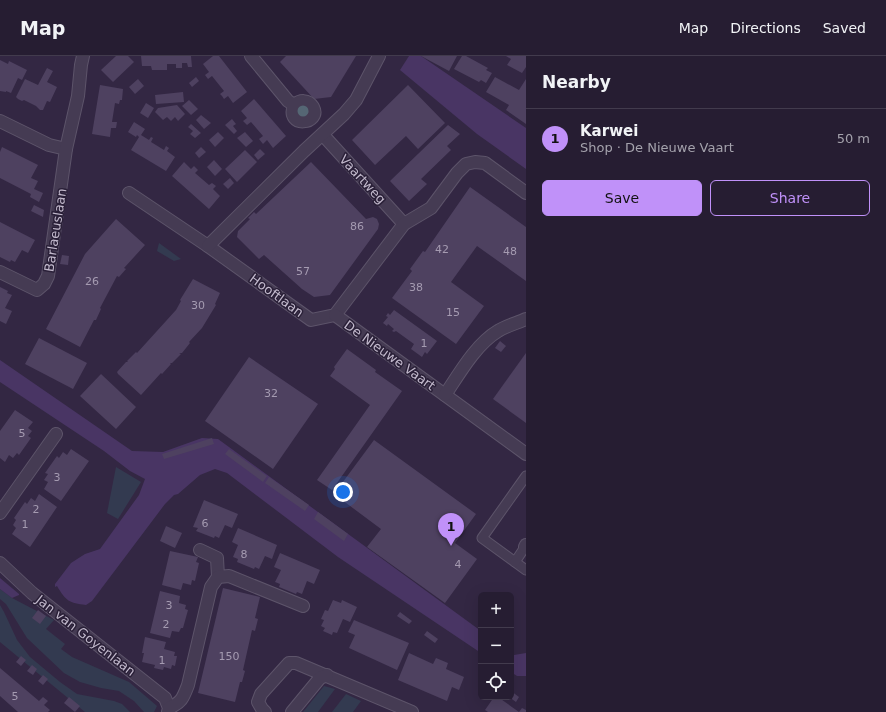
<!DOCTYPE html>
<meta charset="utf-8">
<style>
body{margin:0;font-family:"DejaVu Sans",sans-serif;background:#2e263a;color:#f1f3f6}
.controls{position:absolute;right:12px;bottom:12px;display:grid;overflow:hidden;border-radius:6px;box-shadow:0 4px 16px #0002}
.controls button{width:36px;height:36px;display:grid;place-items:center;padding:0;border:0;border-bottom:1px solid #423b4d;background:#261d32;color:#f1f3f6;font:20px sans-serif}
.you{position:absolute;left:343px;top:436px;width:14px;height:14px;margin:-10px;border:3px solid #fff;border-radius:50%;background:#1a73e8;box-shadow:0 0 0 6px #1a73e833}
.badge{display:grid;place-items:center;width:26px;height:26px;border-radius:50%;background:#c091f9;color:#111;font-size:13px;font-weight:700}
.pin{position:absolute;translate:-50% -33px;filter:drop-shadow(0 1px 2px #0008)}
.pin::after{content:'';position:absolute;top:21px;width:14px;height:12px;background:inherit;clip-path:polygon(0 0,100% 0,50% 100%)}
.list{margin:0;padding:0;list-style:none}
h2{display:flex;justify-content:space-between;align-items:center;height:52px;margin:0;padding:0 16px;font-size:17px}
h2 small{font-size:13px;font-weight:400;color:#a4a2ac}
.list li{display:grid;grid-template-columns:26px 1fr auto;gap:12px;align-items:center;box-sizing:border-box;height:60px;padding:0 16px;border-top:1px solid #423b4d}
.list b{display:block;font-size:15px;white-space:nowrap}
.list p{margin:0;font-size:13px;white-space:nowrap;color:#a4a2ac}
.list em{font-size:13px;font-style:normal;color:#a4a2ac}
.actions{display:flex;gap:8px;padding:12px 16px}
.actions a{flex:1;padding:9px 0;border:1px solid #c091f9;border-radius:6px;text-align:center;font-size:14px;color:#c091f9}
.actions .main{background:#c091f9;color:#111}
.icon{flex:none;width:22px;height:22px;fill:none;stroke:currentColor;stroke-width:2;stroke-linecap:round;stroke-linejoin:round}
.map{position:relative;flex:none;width:526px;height:656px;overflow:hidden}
header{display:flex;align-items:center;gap:24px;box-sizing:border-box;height:56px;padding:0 20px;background:#261d32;border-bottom:1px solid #423b4d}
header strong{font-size:19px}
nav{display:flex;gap:22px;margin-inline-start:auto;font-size:14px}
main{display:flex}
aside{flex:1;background:#261d32}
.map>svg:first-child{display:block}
.green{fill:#333a50}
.water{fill:#493564}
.building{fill:#4e4160}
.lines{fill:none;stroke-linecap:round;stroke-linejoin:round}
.service-casing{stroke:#5d546a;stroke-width:11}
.minor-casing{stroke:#5d546a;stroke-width:14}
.service{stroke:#453b53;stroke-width:9}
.minor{stroke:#453b53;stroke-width:12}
.tree{fill:#556674}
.labels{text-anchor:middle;stroke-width:3;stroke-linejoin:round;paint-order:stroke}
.number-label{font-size:11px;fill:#a59bb1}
.street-label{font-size:13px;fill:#c2b9cc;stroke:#2a2038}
</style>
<header>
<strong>Map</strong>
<nav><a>Map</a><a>Directions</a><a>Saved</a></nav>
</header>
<main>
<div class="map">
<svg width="526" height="656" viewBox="0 0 526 656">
<rect width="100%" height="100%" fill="#332743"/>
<g class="green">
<polygon points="159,187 181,203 174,205 157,195"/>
<polygon points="116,411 141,426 118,463 107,457"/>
<polygon points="0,533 12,542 54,564 46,573 65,588 61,593 72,601 129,626 157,650 154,656 144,656 134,645 119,635 101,632 80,626 64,617 27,582 6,548 0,543"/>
<polygon points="0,549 4,556 17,584 30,601 60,626 77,638 114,645 122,648 130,656 85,656 0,586"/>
<polygon points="324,630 335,633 318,656 303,656"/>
<polygon points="346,638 361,645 353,656 332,656"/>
</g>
<g class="water">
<polygon points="409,0 421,0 526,72 526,113 477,78 400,14"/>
<path d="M0,304L132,395L163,396L202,382L218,383L481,575V597L338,501L227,417L215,413L200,419L178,438L174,439L165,448L92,545L86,549C69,547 66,545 57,530L55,531V528L71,507L85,498L100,493L139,439L145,423L130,415L104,395L0,326Z"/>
<polygon points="0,522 19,538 19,539 12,542 0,533"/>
<polygon points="511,597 514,599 526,597 526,620 517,620 511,616"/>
</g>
<g class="building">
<polygon points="116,0 128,0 134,6 113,26 101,14"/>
<polygon points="141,0 191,0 192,11 188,11 187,7 182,7 182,12 176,12 176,8 167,8 167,14 152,14 151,10 142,10"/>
<polygon points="213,0 219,0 247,36 233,47 228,40 224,43 222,40 220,38 224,35 212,20 208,23 205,19 209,16 203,8"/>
<polygon points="286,0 356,0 331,41 314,43 280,6"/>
<polygon points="421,0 457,0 449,15"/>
<polygon points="462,0 466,0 488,12 486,14 492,17 486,27 481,24 479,26 454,13"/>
<polygon points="506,0 526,0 526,11 522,17 507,9 511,3"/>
<polygon points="0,4 8,8 9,5 27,14 22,24 18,22 11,37 6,35 6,36 0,35"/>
<polygon points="47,12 53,15 47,26 57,31 50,46 47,45 43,54 40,54 36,50 24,44 22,45 18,43 16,41 25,23 38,29"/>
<polygon points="196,21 199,25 192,31 189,27"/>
<polygon points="495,21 519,34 526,23 526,68 506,54 509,49 486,36"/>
<polygon points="138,23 144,30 135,38 129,31"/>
<polygon points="100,29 123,33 122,44 120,44 119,48 115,47 112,66 117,66 116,72 111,72 110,81 92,78"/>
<polygon points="408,29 445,67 418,93 406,80 375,109 352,84"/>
<polygon points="183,36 184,46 156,48 155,39"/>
<polygon points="254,43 286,80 273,92 267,84 263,88 259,83 263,80 251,66 247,69 243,65 247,62 241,55"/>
<polygon points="189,44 198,53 191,59 182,50"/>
<polygon points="146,47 154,52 148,62 140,57"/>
<polygon points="177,49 185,58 178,65 175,61 171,65 167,61 163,64 155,56 158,52"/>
<polygon points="201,59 211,67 204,73 196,64"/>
<polygon points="232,63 236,68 233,70 237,75 234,78 225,69"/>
<polygon points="134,66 145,73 141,79 149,84 151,81 153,82 151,86 164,94 166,90 169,92 167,95 175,101 166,115 131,94 139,81 137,79 136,81 128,76"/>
<polygon points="191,68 201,77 195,82 190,78 193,75 188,71"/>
<polygon points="448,69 460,78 447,90 451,94 421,123 427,128 409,145 390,125"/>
<polygon points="218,76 224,82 215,91 209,84"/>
<polygon points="245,76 253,85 246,91 237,82"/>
<polygon points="2,91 38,109 31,122 38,125 34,133 43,137 39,146 30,141 31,138 0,122 0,96"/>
<polygon points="201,91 206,96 199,102 195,97"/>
<polygon points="260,93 265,98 258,104 254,99"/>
<polygon points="245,94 257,106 237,126 225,113"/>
<polygon points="214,104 222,113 215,120 207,111"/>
<polygon points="184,106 191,113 194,110 198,114 195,117 209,129 212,127 216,130 213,133 220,140 209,153 172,120"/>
<polygon points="311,106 366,163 373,161 377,163 379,168 378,173 330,239 314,241 302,233 264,199 259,203 237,181 238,175 250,163 248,162 254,156 256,158"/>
<polygon points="230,122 234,127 228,133 223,128"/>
<polygon points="470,131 526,171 526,225 477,190 451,226 484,250 456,288 392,242 412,215 410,213 423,195 425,196"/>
<polygon points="34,149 44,154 43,161 31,155"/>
<polygon points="116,163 145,189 124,212 126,213 119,221 117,220 100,252 101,253 96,264 94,264 80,291 46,273 85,198"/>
<polygon points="0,166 35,184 28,197 22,194 15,206 11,204 10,206 0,201"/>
<polygon points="62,199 69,200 68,209 60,208"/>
<polygon points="193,223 220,237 215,248 216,249 202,272 189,286 190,287 182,297 179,297 181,298 172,307 170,307 171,308 162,318 161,317 141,339 118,318 117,316 126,306 128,306 127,305 136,296 137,297 176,254 181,245 180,244"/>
<polygon points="0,231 8,235 7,237 12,239 5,252 12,255 6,268 0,265"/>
<polygon points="394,254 437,285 427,298 425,296 422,301 411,293 414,288 396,275 394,276 392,275 394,273 388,268 387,270 383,267 388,261 386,260 388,257 390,259"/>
<polygon points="39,282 87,307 73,333 25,308"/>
<polygon points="500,285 506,290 501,296 495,292"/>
<polygon points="347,293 376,314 375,316 402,335 332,434 317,424 370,349 330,320 335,313 334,311"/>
<polygon points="526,297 526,367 493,343"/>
<polygon points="249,301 318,348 273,413 205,365"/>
<polygon points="101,318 136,351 116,373 80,340"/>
<polygon points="15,354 33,366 28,372 32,375 28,380 31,382 19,399 17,397 13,402 9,399 5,406 0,402 0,375"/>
<polygon points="212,382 214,388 164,403 162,398"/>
<polygon points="374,384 476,458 455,487 477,503 445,547 367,491 381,473 334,438"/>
<polygon points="71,393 89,405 61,445 44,433 48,426 44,424 48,418 45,417 57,400 59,402 63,396 67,399"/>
<polygon points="229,393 267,420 263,426 225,398"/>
<polygon points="269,421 309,449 305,455 265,427"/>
<polygon points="39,438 57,451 30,491 12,478 16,472 13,469 16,464 14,462 25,446 27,448 31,442 35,445"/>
<polygon points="204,444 238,458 232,472 225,469 219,482 215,480 214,482 196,475 198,472 193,471"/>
<polygon points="318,456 348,478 344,485 314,463"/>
<polygon points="166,470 182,477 175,492 160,485"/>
<polygon points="238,472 277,489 272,503 265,500 259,513 255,511 254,513 237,506 238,503 233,501 238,489 232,486"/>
<polygon points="170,495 198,501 196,506 199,507 195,525 192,524 191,529 183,527 181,534 162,529"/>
<polygon points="280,497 320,514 314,528 307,525 302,538 297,536 296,538 279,531 280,528 275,526 281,514 274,511"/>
<polygon points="223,532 260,541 255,562 258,563 255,575 252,574 243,614 245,615 242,626 240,626 235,646 198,637"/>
<polygon points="160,535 180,540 179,547 186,549 185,553 188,554 183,572 181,572 179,576 172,575 170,582 150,577"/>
<polygon points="333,544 341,547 342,544 357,551 350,566 343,563 337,577 333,576 332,579 323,575 325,572 321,570 324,564 321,563 325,554 328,555"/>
<polygon points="38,554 46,560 40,568 32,562"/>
<polygon points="400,556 412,565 409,568 397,560"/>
<polygon points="354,564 409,587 397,614 349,592 355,579 348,576"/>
<polygon points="427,575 438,583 435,587 424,579"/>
<polygon points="145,581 166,586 164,593 175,596 174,600 177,600 175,610 172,609 171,613 164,611 163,614 154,612 155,609 142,606 144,597 142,597"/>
<polygon points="409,597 433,608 436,602 448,607 446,613 464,621 459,634 452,631 447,645 398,624"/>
<polygon points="21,600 26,604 21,610 16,606"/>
<polygon points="32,609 37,613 33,619 27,615"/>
<polygon points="0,612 39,645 43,641 48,645 44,649 50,654 48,656 18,656 0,640"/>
<polygon points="43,619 48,623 43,629 38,625"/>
<polygon points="511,635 519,641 516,646 509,641 511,641"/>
<polygon points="69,641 80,650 75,656 64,647"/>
<polygon points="494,641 498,641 519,656 522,652 526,654 526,656 488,656 485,654"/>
</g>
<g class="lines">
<defs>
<g id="service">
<polyline points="526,420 482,482 526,514"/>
<polyline points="515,506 525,491"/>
</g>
<g id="minor">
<path d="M251,0L288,45L294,49C285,73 322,68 313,51C308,43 300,44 294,49"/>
<polyline points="0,65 49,89 66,93"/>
<polyline points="323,79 404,168"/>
<polyline points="129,137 208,190 311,264 335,259 404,168 431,152 457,117 466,108 475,106 485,107 526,137"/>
<polyline points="208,190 304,95 344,58 356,44 379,0"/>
<polyline points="0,216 37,234 44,228 48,220 66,93 78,40 81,9 83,0"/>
<polyline points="335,259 526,398"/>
<path d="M445,339C459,318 476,288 498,275C506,270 517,267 526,263"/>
<polyline points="0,457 56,378"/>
<polyline points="525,491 526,489"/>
<polyline points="200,494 217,502 218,521"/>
<polyline points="0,507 32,537 165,642 169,652 168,656"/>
<path d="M169,652C182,646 183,642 188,629L211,531L218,521L229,520L303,550"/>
<polyline points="265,656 262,653 258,646 261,638 289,607 296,607 412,656"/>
<polyline points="292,656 320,622 327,619"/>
</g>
</defs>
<use href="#service" class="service-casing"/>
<use href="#minor" class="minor-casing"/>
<use href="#service" class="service"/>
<use href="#minor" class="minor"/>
</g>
<circle class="tree" cx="303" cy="55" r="5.5"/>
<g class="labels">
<g class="number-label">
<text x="357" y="174">86</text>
<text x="442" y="197">42</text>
<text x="510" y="199">48</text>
<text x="303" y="219">57</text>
<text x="92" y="229">26</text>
<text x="416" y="235">38</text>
<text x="198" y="253">30</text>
<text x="453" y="260">15</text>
<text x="424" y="291">1</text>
<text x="271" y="341">32</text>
<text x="22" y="381">5</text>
<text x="57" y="425">3</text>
<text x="36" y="457">2</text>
<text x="205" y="471">6</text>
<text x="25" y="472">1</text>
<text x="244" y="502">8</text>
<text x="458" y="512">4</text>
<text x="169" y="553">3</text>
<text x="166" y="572">2</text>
<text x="229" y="604">150</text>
<text x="162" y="608">1</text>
<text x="15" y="644">5</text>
</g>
<g class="street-label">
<text transform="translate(363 123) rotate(47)" y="5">Vaartweg</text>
<text transform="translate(55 174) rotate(-81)" y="5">Barlaeuslaan</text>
<text transform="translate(277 239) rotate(36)" y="5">Hooftlaan</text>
<text transform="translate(390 299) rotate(36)" y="5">De Nieuwe Vaart</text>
<text transform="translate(86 579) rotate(38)" y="5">Jan van Goyenlaan</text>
</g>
</g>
</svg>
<div class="controls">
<button>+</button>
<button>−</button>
<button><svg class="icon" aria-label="locate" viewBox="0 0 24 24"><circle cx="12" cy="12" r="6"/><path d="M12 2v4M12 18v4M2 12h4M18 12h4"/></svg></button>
</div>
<div class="you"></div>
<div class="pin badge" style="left:451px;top:490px">1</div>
</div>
<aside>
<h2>Nearby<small></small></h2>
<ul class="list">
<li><span class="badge">1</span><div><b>Karwei</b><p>Shop · De Nieuwe Vaart</p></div><em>50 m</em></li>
</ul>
<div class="actions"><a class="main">Save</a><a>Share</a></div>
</aside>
</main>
